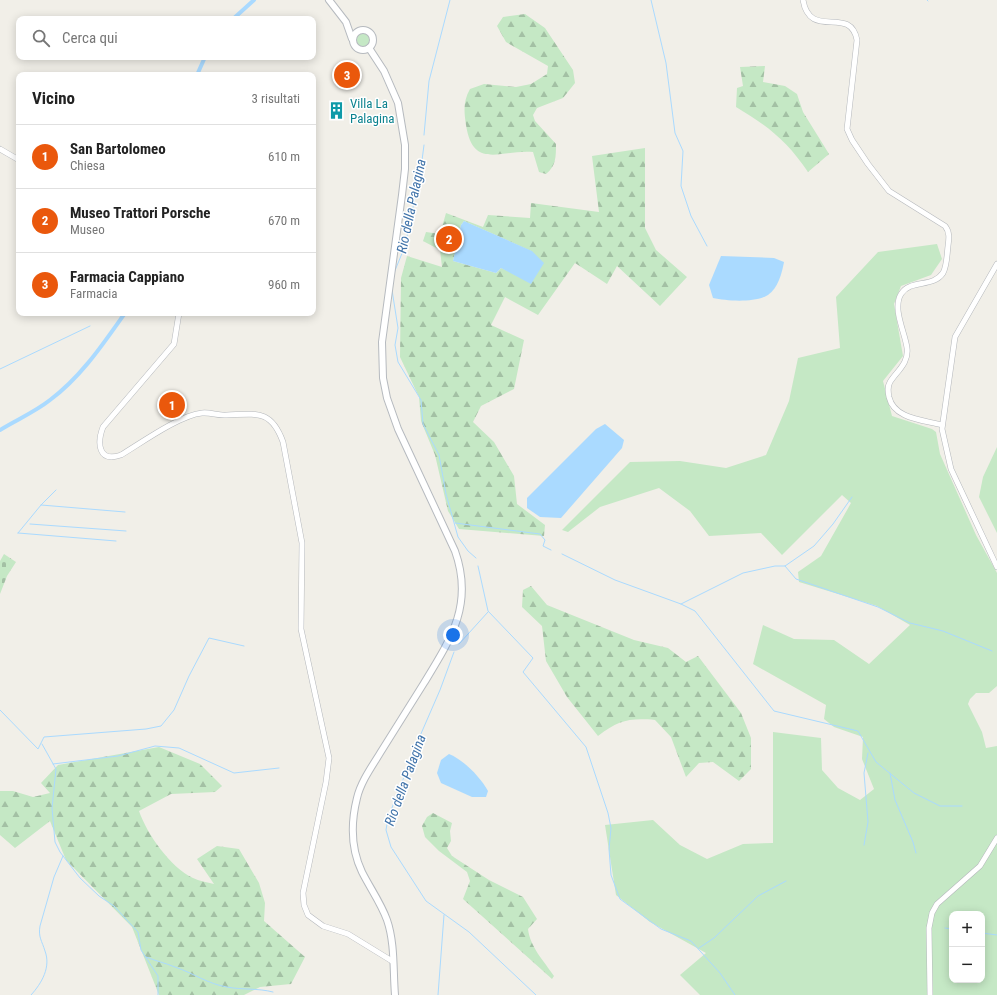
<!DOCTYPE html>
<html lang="it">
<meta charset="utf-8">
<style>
body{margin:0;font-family:"Roboto Condensed",sans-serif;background:#f2f2f2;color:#222}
.controls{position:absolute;right:12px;bottom:12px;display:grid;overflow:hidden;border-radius:8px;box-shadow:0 2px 10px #0003}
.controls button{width:36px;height:36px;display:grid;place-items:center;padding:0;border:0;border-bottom:1px solid #e0e0e0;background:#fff;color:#222;font:20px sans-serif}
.you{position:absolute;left:453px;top:635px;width:14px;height:14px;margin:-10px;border:3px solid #fff;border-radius:50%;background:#1a73e8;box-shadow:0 0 0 6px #1a73e833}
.badge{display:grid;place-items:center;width:26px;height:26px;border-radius:50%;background:#ea580c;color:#fff;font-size:13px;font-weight:700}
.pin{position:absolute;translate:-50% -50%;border:2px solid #fff;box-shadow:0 1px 4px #0006}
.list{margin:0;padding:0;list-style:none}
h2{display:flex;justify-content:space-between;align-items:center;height:52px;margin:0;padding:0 16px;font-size:17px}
h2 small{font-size:13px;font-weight:400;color:#767676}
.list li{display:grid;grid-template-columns:26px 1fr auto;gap:12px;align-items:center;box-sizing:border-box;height:64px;padding:0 16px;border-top:1px solid #e0e0e0}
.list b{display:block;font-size:15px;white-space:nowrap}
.list p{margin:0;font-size:13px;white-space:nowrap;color:#767676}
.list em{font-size:13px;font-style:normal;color:#767676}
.icon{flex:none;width:22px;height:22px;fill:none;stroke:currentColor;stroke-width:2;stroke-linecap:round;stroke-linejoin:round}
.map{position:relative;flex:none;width:997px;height:995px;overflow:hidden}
.search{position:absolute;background:#fff;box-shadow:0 2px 10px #0003;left:16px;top:16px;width:300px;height:44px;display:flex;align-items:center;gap:10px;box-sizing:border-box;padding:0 14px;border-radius:8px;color:#767676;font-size:15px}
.panel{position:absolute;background:#fff;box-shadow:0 2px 10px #0003;left:16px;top:72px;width:300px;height:244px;border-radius:8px}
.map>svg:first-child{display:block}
.green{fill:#c5e8c5;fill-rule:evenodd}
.forest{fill:url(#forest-firs);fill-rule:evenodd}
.cemetery{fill:url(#cemetery-stones)}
.water{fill:#aadaff}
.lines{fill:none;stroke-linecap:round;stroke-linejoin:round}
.stream{stroke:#aadaff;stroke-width:1}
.canal{stroke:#aadaff;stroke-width:4}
.tertiary-casing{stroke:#b5b8bc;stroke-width:6}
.secondary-casing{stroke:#b6babf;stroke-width:8}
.tertiary{stroke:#fff;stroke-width:5}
.secondary{stroke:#fff;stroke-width:6}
.labels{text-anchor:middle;stroke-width:3;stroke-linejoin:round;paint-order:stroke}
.culture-label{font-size:13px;fill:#0d838f;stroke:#fff;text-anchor:start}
.water-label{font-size:14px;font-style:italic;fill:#4174aa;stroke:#fff}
</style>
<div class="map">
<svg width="997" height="995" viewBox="0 0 997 995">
<defs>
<pattern id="forest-firs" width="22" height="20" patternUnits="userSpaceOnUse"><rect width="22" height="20" fill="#c5e8c5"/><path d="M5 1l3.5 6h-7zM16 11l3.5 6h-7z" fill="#a3c0a4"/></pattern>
<pattern id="cemetery-stones" width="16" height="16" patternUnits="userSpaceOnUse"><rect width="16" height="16" fill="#c5e8c5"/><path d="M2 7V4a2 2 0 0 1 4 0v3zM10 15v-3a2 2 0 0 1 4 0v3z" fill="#a3c0a4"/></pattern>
</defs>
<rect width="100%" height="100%" fill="#f1efe8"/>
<g class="green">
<circle cx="362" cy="40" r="8"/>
<path d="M937,244L942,259L931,275L901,286L894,304L903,356L883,381L892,416L932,429L936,432L940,454L976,535L997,573V686L989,693H976L970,699L968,704L982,732L986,748L997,746V995H700L680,975L706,953L650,922L616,895L605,825L653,820L680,845L707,859L743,844L773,843V732L821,738L822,770L838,788L860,800L874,789L862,759L863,737L834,727L824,719L826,705L753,664L763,625L794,639L834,640L869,664L910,625L877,606L799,582L798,572L821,556L851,503L842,495L782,555L761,533L709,536L690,511L659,488L600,507L568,532L562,530L630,462L680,461L726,468L766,455L789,401L798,358L840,348L836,297L878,252ZM952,914H982V980H952Z"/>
<polygon points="997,447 997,533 979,497 983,477"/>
</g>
<g class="forest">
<path d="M525,14L545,28L573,70L575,83L563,98L537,108L533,115L535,121L556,144C556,157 556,166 546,174L539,172L533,152C502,149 473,171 466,125C464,112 463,101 470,89L484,84L516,87L531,84L547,74L548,66L506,42L497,26L503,17Z"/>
<path d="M765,66L763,82L785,86L797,94L803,112L829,154L808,172C787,141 768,126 736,107L737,88L743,86L740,67Z"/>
<path d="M645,148V228L656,250L687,277L660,306L617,266L607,284L575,263L538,315L505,297L491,325L524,340L514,389L481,406L473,422L494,442L514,476L517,504L545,525L544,536L459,529L448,511L435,455L421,421L419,397L400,357L401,278L407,256L442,267L440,250L423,241L426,232L440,234L446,213L483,227L488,215L530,218L531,203L599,212L592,156ZM464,221L531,251L508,271L501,268L496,273L453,261L461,225Z"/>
<path d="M531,586L547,605L634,640L668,648L686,662L698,656L741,713L751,738V769L739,781L713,762L699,763L686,777L671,737L655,720C629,718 619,720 598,736L567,697L546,661L542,626L522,607L523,590Z"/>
<path d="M159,747L200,764L222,786L215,792L171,794L139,811C147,834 170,867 193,878C199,881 207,882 214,884L197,859L217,846L239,849L259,883L265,903L264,921L305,957L291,984L260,987L244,995H159L132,927L66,860L50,821L15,848L0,835V791H13L33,797L50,793L41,783L58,765Z"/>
<path d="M433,813L452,823L450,831L451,841L447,848L452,856L489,880L523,897L537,919L528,929C530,947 544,961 554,976L552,979L463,899L470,881L467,872L439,851L425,837L422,826L427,817Z"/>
</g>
<polygon class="cemetery" points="4,554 16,562 7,576 0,594 0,561"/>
<g class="water">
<polygon points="464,221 532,251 544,263 531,284 501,268 496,273 453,261 461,225"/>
<path d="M721,256L774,258L784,262C782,273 778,288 768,295C755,303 727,301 713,298L709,285Z"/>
<polygon points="605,424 624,440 622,448 561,518 540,517 527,508 527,498 596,429"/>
<path d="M449,754C464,760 481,778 488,791L486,797H472L441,783L437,773L441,760Z"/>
</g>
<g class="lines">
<g class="stream">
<polyline points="651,0 666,63 675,133 683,151 681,186 691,216 707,246"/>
<polyline points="927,0 928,1"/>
<polyline points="424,135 429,81 450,0"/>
<polyline points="394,273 405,246 421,168 424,145"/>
<polyline points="392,290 398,328 395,345 398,362 421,400 423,424 439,455 446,494 458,537 468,551 476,558"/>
<polyline points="0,369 90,326"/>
<polyline points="41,505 125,512"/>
<polyline points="455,523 540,534 545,540 543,546 551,550"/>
<polyline points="30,524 126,531"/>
<polyline points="18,533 116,541"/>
<polyline points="18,533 41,505 56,490"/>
<polyline points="562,554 615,580 681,604 695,611 774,711 858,731 876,762 914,793 940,806 962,806"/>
<polyline points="478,566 488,611 533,658 523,672 586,747 608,813 611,828 609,849 611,875 620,899 661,929 691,941 720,973 735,995"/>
<polyline points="785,566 796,579 878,607 910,623 943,631 992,651"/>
<polyline points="681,604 743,573 775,566 785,566 814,546 833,524 852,497"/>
<polyline points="459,644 488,612"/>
<polyline points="454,652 440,690 420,736 388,818 386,830 391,847 426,901 469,932 536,995"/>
<polyline points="0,710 38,749 44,737 146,729 161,726 174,710 189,676 209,638 244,646"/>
<polyline points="42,744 56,769 52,808 55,842 60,852 80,878 99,896 114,906 138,932 141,950 158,976 158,995"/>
<polyline points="53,764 118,756 155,746 179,748 234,773 279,768"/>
<polyline points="890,773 895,800 913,842 916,853"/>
<polyline points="864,845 868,822 864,773 868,753"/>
<polyline points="945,928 952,929"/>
<polyline points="982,933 997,935"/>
<polyline points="699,948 714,938 758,896 786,881"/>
<path d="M146,957C156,961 165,963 175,967C193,973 208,984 227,987C242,990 258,988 273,992"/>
<path d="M31,995C42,983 51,967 45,951C42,941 38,937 40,926L54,877L63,856"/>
<polyline points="438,995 444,915"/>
</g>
<g class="canal">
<polyline points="233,19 254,0"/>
<polyline points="197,75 205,57"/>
<path d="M0,430C16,420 35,412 50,400C81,377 103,344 125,313"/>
</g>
<defs>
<g id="tertiary">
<path d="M803,0C810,41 850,4 857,40L847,129L852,140L868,164L889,191L945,226C950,232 949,239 948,246C947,254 947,266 943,273C933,288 910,279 901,294C892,309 905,332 907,348C909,363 897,371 890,382C887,387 888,392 889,397C894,419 923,420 942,425"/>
<polyline points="0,149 19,160"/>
<polyline points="997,264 955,337 942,429 951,469 997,567"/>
<path d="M179,313L174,344L103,427C97,443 98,463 121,455C141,443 180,415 202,413C211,412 218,416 227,415C256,414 271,409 283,442L302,543L301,629L329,758L326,782L303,893L304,905L308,915L323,926L348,934L392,961"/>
<polyline points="930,995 929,928 932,913 937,904 980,866 997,838"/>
</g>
<g id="secondary">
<polyline points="329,0 346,22 352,39"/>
<circle cx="363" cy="40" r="10"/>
<path d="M369,48L384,71L398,103L405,145V169L402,195L382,342L383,378L387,398L398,429L455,551C474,604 451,639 424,683C410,705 396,728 382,750C373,765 361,781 357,798C351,822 351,849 362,872C370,888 381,903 387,920C395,943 393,971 395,995"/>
</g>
</defs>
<use href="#tertiary" class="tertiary-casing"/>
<use href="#secondary" class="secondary-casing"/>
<use href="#tertiary" class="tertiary"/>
<use href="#secondary" class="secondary"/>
</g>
<defs>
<symbol id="building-bare" viewBox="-9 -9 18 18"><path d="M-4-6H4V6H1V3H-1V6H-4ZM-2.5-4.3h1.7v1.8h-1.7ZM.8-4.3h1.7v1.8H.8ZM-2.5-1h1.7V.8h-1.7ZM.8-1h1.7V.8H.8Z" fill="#0f9aa8" stroke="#fff" stroke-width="2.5" paint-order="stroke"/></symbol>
</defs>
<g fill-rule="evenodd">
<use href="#building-bare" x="324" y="98" width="25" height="25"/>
</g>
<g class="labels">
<g class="culture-label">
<text x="350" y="108">Villa La<tspan x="350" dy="15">Palagina</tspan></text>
</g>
<g class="water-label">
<text transform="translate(411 206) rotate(-78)" y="5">Rio della Palagina</text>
<text transform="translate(405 780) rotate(-70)" y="5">Rio della Palagina</text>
</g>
</g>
</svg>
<div class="controls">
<button>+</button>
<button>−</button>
</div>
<div class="you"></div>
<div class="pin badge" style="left:172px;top:405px">1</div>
<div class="pin badge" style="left:449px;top:239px">2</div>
<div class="pin badge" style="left:347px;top:75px">3</div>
<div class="search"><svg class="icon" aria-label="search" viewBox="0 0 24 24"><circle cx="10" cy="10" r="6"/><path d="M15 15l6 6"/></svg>Cerca qui</div>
<section class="panel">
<h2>Vicino<small>3 risultati</small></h2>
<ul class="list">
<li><span class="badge">1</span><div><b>San Bartolomeo</b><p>Chiesa</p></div><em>610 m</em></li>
<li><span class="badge">2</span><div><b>Museo Trattori Porsche</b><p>Museo</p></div><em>670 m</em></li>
<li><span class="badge">3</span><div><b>Farmacia Cappiano</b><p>Farmacia</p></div><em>960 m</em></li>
</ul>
</section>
</div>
